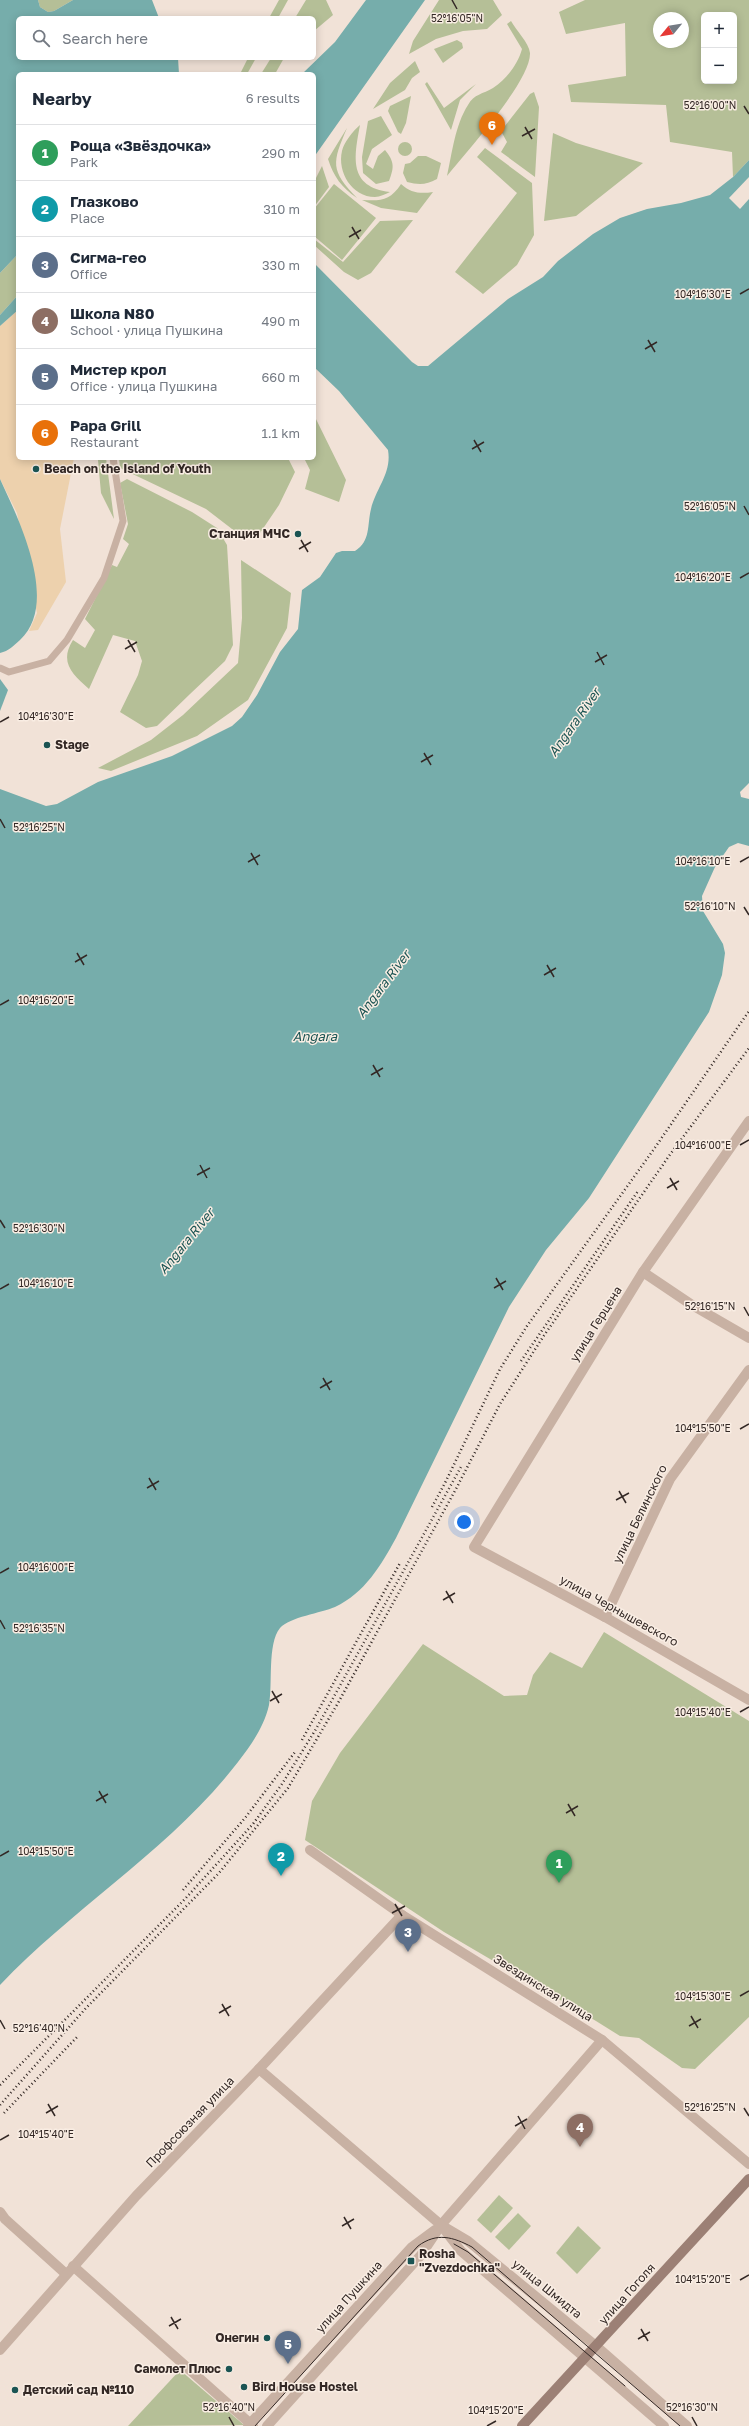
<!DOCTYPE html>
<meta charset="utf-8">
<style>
body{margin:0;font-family:"Golos Text",sans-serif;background:#f6f6f7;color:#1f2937}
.controls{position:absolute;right:12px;top:12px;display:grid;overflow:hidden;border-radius:6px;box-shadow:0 2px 10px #0003}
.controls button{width:36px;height:36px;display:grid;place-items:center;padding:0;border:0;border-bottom:1px solid #e0e1e3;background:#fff;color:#1f2937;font:20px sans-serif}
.compass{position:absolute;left:653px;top:12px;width:36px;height:36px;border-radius:50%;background:#fff;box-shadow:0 2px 10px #0003;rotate:240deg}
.you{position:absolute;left:464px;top:1522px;width:14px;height:14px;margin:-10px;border:3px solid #fff;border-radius:50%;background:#1a73e8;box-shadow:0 0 0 6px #1a73e833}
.badge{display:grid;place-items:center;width:26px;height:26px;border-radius:50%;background:#1b5453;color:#fff;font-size:13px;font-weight:700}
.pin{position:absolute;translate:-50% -33px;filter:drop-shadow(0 1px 2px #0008)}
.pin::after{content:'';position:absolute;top:21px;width:14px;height:12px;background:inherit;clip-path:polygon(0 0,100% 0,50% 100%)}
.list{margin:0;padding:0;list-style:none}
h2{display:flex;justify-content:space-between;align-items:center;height:52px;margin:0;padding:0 16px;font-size:17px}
h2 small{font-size:13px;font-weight:400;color:#747a83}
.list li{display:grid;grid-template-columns:26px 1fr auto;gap:12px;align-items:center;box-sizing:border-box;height:56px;padding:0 16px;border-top:1px solid #e0e1e3}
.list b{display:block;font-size:15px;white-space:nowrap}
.list p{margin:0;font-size:13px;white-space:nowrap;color:#747a83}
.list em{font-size:13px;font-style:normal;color:#747a83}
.icon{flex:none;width:22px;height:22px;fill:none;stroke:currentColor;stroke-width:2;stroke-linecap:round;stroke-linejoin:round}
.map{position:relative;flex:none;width:749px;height:2426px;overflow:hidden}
.search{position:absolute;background:#fff;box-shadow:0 2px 10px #0003;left:16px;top:16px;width:300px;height:44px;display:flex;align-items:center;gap:10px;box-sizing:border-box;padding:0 14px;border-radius:6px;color:#747a83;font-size:15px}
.panel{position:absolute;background:#fff;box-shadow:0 2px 10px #0003;left:16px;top:72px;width:300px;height:388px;border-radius:6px}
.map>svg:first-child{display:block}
.green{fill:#b5bf97;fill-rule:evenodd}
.sand{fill:#edd1ad}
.water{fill:#76adab}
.pier{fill:#f1e2d7}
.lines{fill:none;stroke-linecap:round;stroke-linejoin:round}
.pedestrian{stroke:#c8b1a3;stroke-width:7}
.minor{stroke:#c8b1a3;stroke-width:10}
.tertiary{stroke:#c8b1a3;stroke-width:10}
.secondary{stroke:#9c8075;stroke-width:10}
.tram{stroke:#332825;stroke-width:1}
.rail{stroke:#332825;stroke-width:2.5;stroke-dasharray:1 3;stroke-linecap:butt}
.ticks{fill:none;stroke:#332825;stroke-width:1.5}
.poi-dot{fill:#1b5453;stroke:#f9ede3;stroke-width:1.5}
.labels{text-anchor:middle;stroke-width:3;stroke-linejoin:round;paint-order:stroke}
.poi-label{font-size:12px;font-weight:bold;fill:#332825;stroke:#f9ede3;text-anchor:start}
.street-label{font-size:12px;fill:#332825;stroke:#f9ede3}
.water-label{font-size:13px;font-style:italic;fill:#1b5453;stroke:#f9ede3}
.ticks-label{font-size:10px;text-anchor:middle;fill:#332825;stroke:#f9ede3;stroke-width:3;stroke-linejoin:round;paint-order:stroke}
</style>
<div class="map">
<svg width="749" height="2426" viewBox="0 0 749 2426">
<rect width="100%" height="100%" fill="#f1e2d7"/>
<g class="green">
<polygon points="38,0 73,0 54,11 48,12 40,7"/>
<polygon points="279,0 288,0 278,18 269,18"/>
<polygon points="306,0 326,0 333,15 314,31 314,18 295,18"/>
<polygon points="439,0 493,0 502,15 487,29 463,31 436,39 409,54 413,41"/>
<path d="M585,0H749V160L733,177L732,152L670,142L666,105L571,102L568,85L626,76L625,23L566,34L559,12ZM704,15H734V81H704ZM659,18H683V42H659Z"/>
<path d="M511,21C516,30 529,43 530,53C531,81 466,152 447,176C452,154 455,125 468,105C474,94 483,94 493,88C506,80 518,64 522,49L507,24Z"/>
<polygon points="457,40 462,43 463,48 443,63 434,49"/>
<polygon points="248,58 256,58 247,74 240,74"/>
<polygon points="271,58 284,58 275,74 261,74"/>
<polygon points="415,61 420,72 412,78 405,90 373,109 390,83"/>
<polygon points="427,82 444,108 476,84 460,100 451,130 425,84"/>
<polygon points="534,92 539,107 535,177 501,152 507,142 501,131 530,94"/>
<polygon points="411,96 406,123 401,134 398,132 388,111 390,106"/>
<path d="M381,116L392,135L372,149L366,164L373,169L378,156L385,150C395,162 394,168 389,181L376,184L363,173L362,157L368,121Z"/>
<path d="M360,125C354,157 348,187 390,192C385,194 380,197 375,197C352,197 337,172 342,151C344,142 353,131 360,125Z"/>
<path d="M347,128C332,163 330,170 357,198C341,187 334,177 328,159Z"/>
<polygon points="553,133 576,143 643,163 576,216 544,221"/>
<circle cx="405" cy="149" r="7"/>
<polygon points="485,148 532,183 534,235 517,265 483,294 455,272 517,193 477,157"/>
<path d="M418,156H426L441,163L437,179C426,185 419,185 407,182L403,173L405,164L410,163Z"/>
<polygon points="322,166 329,187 314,207 314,182"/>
<polygon points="334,184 376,218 342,260 314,236 314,209"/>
<path d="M401,184C411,193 420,194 433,192L417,213L381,208L362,200C381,201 390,201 401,184Z"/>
<polygon points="413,220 371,273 358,280 344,272 314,245 314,239 343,262 380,221"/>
<polygon points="18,254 18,295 0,315 0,273"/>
<polygon points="314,415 346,480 339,502 305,489 310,470 304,458 314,458"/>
<polygon points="94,458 106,458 114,519 101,493 98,460"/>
<polygon points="119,458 288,458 295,472 279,505 258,536 245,539 206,509 120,468"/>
<path d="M127,479L192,512L217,528L227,545L233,645L225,661L190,694L157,726L146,728L120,712L138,675L142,661L135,641L113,635L89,689C72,674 59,662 73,640L85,648L95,630L85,619L112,565L117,567L129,544L123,539L128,524L120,483Z"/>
<polygon points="241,560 291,593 287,628 248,700 197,736 111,771 98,768 151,740 183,715 238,663 242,618"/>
<polygon points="604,1632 749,1721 749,2017 695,2069 682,2068 639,2038 620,2036 596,2021 444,1932 305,1840 312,1801 340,1753 423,1644 504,1696 527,1695 533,1675 550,1652 582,1668"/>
<polygon points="499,2195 513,2208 491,2233 477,2220"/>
<polygon points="518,2213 531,2226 509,2250 495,2237"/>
<polygon points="578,2226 601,2248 577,2274 556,2253"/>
<polygon points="180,2370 244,2425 128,2426"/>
</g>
<polygon class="sand" points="18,310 18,458 74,458 60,529 66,582 38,630 29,631 37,613 17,513 0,479 0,326"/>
<g class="water">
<polygon points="0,0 38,0 40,7 48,12 54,11 73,0 152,0 159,18 18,18 18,58 178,58 179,74 18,74 18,254 0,273"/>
<polygon points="366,0 425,0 314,157 314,74 302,74 335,42"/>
<path d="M749,160V783L740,792L741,797L749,799V846L738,843L729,847L715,867L702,896L703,911L723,944L725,953L722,975L709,1012L589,1198L546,1250L509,1307L396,1538C381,1565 365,1593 335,1607C321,1613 290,1617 280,1628C267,1644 273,1685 269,1705C264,1727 251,1745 238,1762C171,1849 75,1906 0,1985V789L46,806L57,804L98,782L172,756L232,726L242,717L257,695L280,652L298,629L302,590L320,577L336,553L342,551H355C371,541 367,525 371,509C376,488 392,473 388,450L339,391L314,367V263L412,362L418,366H428L508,299L543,277L558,261L593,234L620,218L647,209L681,203L710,195L733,177Z"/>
<polygon points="18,295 18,310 0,326 0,315"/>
<path d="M0,479C19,520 60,603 20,640C13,646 9,651 0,653Z"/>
<polygon points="0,679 8,690 0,711"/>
</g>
<polygon class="pier" points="749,177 749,199 740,209 729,198"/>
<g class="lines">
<polyline class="pedestrian" points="0,668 9,672 49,661 67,640 104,578 123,521 113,458"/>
<g class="minor">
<polyline points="749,1121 643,1272 474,1547 605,1617 749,1700"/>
<polyline points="643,1272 692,1305 749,1338"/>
<polyline points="605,1617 670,1479 749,1370"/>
<polyline points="310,1850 402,1915 602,2040 749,2164"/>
<polyline points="259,2069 402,1915"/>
<polyline points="0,2212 5,2219 66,2274"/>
<polyline points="73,2266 253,2426"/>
<polyline points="248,2426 412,2247 435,2230"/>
<polyline points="267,2426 421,2255 441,2225 602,2040"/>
</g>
<g class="tertiary">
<polyline points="444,2229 461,2251 664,2426"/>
<polyline points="0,2350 136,2196 259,2069 441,2225 468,2241 596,2346 687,2426"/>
</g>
<polyline class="secondary" points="522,2426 749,2179"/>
<g class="tram">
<polyline points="454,2244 468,2252 625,2386"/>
<path d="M255,2426L418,2246C437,2232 453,2237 472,2247L680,2426"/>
</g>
<g class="rail">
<polyline points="521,1361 638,1191"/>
<polyline points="432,1507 446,1481 500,1369 527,1326 654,1149 749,1011"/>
<polyline points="302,1740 400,1563"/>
<polyline points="183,1890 245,1818 295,1752"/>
<polyline points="0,2085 185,1899 253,1824 282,1784 316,1729 462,1465"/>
<polyline points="0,2105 86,2008 219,1873 288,1788 338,1703 457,1487 500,1404 543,1337 669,1156 749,1048"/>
<polyline points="4,2113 78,2036"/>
</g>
</g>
<path class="ticks" d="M452,0L457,9M744,106L749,114M525,127L532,139M522,136L535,129M352,227L359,239M349,237L361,230M740,294L749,289M648,340L655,352M645,349L657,342M474,440L481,452M472,449L484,442M744,506L749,515M301,540L308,552M299,549L311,542M740,578L749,573M128,640L135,652M125,649L137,642M597,652L604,665M595,662L607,655M0,722L9,717M424,753L431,765M421,762L433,755M0,819L5,828M251,853L258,865M248,862L260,855M740,862L749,857M744,907L749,915M77,953L84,965M75,962L87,955M547,965L554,977M544,975L556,968M0,1005L9,1000M373,1065L380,1077M371,1075L383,1068M740,1145L749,1140M200,1165L207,1178M197,1175L210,1168M670,1178L677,1190M667,1188L679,1181M0,1220L5,1228M496,1278L503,1290M494,1288L506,1281M0,1289L9,1284M744,1307L749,1316M323,1378L330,1390M320,1388L332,1381M740,1429L749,1424M149,1478L156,1490M147,1488L159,1481M619,1491L626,1503M616,1500L629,1493M0,1573L9,1568M446,1591L453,1603M443,1600L455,1593M0,1620L5,1629M272,1691L279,1703M270,1701L282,1694M740,1712L749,1707M99,1791L106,1803M96,1801L108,1794M568,1804L575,1816M566,1813L578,1806M0,1856L9,1851M395,1904L402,1916M392,1913L405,1906M740,1996L749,1991M222,2004L229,2016M219,2013L231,2006M691,2016L698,2028M0,2020L5,2029M689,2026L701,2019M48,2104L55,2116M744,2108L749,2116M46,2113L58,2106M518,2116L525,2129M515,2126L527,2119M0,2140L9,2135M344,2217L351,2229M342,2226L354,2219M740,2280L749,2275M171,2317L178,2329M169,2326L181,2319M641,2329L648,2341M638,2339L650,2332M229,2417L234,2426M692,2417L697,2426M487,2426L496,2421"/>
<g class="poi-dot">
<circle cx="36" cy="469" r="4"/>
<circle cx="298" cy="534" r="4"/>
<circle cx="47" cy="745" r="4"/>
<rect x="407" y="2257" width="8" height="8" rx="2"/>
<circle cx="267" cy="2338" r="4"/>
<circle cx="229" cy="2369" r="4"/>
<circle cx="244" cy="2387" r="4"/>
<circle cx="15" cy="2390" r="4"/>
</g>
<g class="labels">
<g class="poi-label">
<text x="44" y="473">Beach on the Island of Youth</text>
<text x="290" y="538" text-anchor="end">Станция МЧС</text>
<text x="55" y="749">Stage</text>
<text x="419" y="2258">Rosha<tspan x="419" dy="14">"Zvezdochka"</tspan></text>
<text x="259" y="2342" text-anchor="end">Онегин</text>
<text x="221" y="2373" text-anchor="end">Самолет Плюс</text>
<text x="252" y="2391">Bird House Hostel</text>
<text x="23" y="2394">Детский сад №110</text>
</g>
<g class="street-label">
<text transform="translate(596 1324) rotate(-58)" y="4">улица Герцена</text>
<text transform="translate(640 1514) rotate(-64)" y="4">улица Белинского</text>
<text transform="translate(619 1611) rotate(29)" y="4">улица Чернышевского</text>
<text transform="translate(543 1988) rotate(32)" y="4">Звездинская улица</text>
<text transform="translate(190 2122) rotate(-46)" y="4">Профсоюзная улица</text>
<text transform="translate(547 2289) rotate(39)" y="4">улица Шмидта</text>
<text transform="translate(627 2294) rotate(-48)" y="4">улица Гоголя</text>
<text transform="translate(349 2297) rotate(-48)" y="4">улица Пушкина</text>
</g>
<g class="water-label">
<text transform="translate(574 722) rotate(-55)" y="5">Angara River</text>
<text transform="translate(383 984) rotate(-53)" y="5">Angara River</text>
<text x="315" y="1041">Angara</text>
<text transform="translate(186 1241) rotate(-51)" y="5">Angara River</text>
</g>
</g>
<g class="ticks-label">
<text x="457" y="22">52°16'05"N</text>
<text x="710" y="109">52°16'00"N</text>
<text x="703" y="298">104°16'30"E</text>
<text x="710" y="510">52°16'05"N</text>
<text x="703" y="581">104°16'20"E</text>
<text x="46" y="720">104°16'30"E</text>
<text x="39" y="831">52°16'25"N</text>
<text x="703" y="865">104°16'10"E</text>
<text x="710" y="910">52°16'10"N</text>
<text x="46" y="1004">104°16'20"E</text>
<text x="703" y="1149">104°16'00"E</text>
<text x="39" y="1232">52°16'30"N</text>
<text x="46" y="1287">104°16'10"E</text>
<text x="710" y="1310">52°16'15"N</text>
<text x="703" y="1432">104°15'50"E</text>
<text x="46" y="1571">104°16'00"E</text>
<text x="39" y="1632">52°16'35"N</text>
<text x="703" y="1716">104°15'40"E</text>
<text x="46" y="1855">104°15'50"E</text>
<text x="703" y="2000">104°15'30"E</text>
<text x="39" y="2032">52°16'40"N</text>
<text x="710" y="2111">52°16'25"N</text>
<text x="46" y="2138">104°15'40"E</text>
<text x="703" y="2283">104°15'20"E</text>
<text x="229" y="2411">52°16'40"N</text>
<text x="692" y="2411">52°16'30"N</text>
<text x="496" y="2414">104°15'20"E</text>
</g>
</svg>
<div class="controls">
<button>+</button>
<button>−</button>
</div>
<svg class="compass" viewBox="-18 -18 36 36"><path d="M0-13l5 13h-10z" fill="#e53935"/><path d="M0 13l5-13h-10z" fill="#747a83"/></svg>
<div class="you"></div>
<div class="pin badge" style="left:559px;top:1883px;background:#2e9e5b">1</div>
<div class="pin badge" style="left:281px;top:1876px;background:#0f9aa8">2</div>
<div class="pin badge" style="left:408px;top:1952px;background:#5c6f8a">3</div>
<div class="pin badge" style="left:580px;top:2147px;background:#8d6e63">4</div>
<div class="pin badge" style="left:288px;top:2364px;background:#5c6f8a">5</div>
<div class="pin badge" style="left:492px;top:145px;background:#e8710a">6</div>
<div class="search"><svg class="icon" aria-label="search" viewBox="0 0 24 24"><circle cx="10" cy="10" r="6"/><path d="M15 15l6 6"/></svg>Search here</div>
<section class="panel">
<h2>Nearby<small>6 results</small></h2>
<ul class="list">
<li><span class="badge" style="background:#2e9e5b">1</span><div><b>Роща «Звёздочка»</b><p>Park</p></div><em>290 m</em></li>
<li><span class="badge" style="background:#0f9aa8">2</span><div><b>Глазково</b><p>Place</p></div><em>310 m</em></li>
<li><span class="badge" style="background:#5c6f8a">3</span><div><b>Сигма-гео</b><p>Office</p></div><em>330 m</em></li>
<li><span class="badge" style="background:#8d6e63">4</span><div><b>Школа N80</b><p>School · улица Пушкина</p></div><em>490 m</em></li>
<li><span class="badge" style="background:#5c6f8a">5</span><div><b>Мистер крол</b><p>Office · улица Пушкина</p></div><em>660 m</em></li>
<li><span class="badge" style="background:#e8710a">6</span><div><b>Papa Grill</b><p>Restaurant</p></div><em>1.1 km</em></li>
</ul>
</section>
</div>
